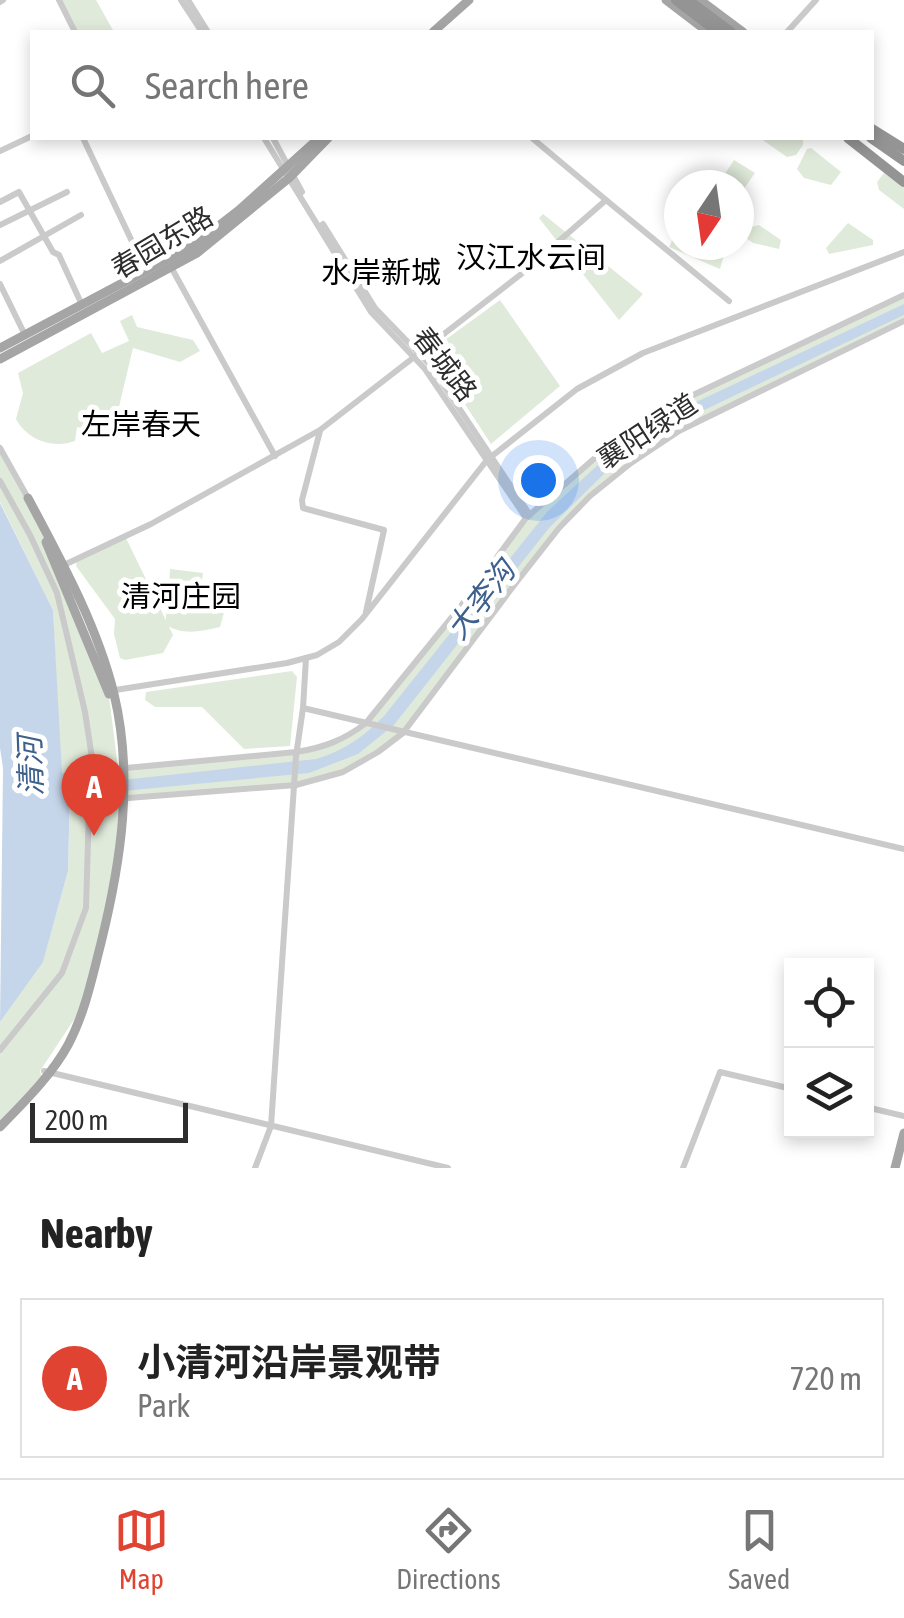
<!DOCTYPE html>
<meta charset="utf-8">
<style>
body{margin:0;font-family:"Asap Condensed","Noto Sans SC",sans-serif;background:#f2f2f2;color:#222}
.controls{position:absolute;right:30px;bottom:30px;display:grid;overflow:hidden;border-radius:0px;box-shadow:0 5px 15px #0003}
.controls button{width:90px;height:90px;display:grid;place-items:center;padding:0;border:0;border-bottom:2px solid #e0e0e0;background:#fff;color:#222;font:50px sans-serif}
.compass{position:absolute;left:664px;top:170px;width:90px;height:90px;border-radius:50%;background:#fff;box-shadow:0 5px 15px #0003;rotate:193deg}
.scale{position:absolute;left:30px;bottom:25px;width:158px;box-sizing:border-box;padding-left:10px;border:5px solid #2d2d2d;border-top:0;font-size:28px;line-height:35px;white-space:nowrap;color:#2d2d2d;-webkit-text-stroke:8px #fff;paint-order:stroke}
.you{position:absolute;left:538px;top:480px;width:35px;height:35px;margin:-25px;border:8px solid #fff;border-radius:50%;background:#1a73e8;box-shadow:0 0 0 15px #1a73e833}
.badge{display:grid;place-items:center;width:65px;height:65px;border-radius:50%;background:#e04332;color:#fff;font-size:32px;font-weight:700}
.pin{position:absolute;translate:-50% -82px;filter:drop-shadow(0 2px 5px #0008)}
.pin::after{content:'';position:absolute;top:52px;width:35px;height:30px;background:inherit;clip-path:polygon(0 0,100% 0,50% 100%)}
.list{margin:0;padding:0;list-style:none}
h2{display:flex;justify-content:space-between;align-items:center;height:130px;margin:0;padding:0 40px;font-size:42px}
h2 small{font-size:32px;font-weight:400;color:#767676}
.list li{display:grid;grid-template-columns:65px 1fr auto;gap:30px;align-items:center;box-sizing:border-box;height:160px;margin:0 20px 20px;padding:0 20px;border:2px solid #e0e0e0;border-radius:0px}
.list b{display:block;font-size:38px;white-space:nowrap}
.list p{margin:0;font-size:32px;white-space:nowrap;color:#767676}
.list em{font-size:32px;font-style:normal;color:#767676}
.icon{flex:none;width:55px;height:55px;fill:none;stroke:currentColor;stroke-width:2;stroke-linecap:round;stroke-linejoin:round}
.map{position:relative;flex:none;width:904px;height:1168px;overflow:hidden}
.search{position:absolute;background:#fff;box-shadow:0 5px 15px #0003;left:30px;right:30px;top:30px;height:110px;display:flex;align-items:center;gap:25px;box-sizing:border-box;padding:0 35px;border-radius:0px;color:#767676;font-size:38px}
.sheet{height:310px;background:#fff}
nav{display:flex;justify-content:space-around;align-items:center;box-sizing:border-box;height:140px;border-top:2px solid #e0e0e0;background:#fff;font-size:28px;color:#767676}
nav a{display:grid;justify-items:center;gap:5px}
nav .on{color:#e04332}
.map>svg:first-child{display:block}
.green{fill:#e0eada}
.water{fill:#c6d6ea}
.lines{fill:none;stroke-linecap:round;stroke-linejoin:round}
.minor{stroke:#cacaca;stroke-width:6}
.major{stroke:#a5a5a5;stroke-width:9}
.highway{stroke:#949494;stroke-width:10}
.labels{text-anchor:middle;stroke-width:10;stroke-linejoin:round;paint-order:stroke}
.street-label{font-size:28px;fill:#2d2d2d;stroke:#fff}
.neighbourhood-label{font-size:30px;fill:#000;stroke:#fff}
.water-label{font-size:30px;font-style:italic;fill:#3d608c;stroke:#fff}
</style>
<div class="map">
<svg width="904" height="1168" viewBox="0 0 904 1168">
<rect width="100%" height="100%" fill="#fff"/>
<g class="green">
<polygon points="59,0 96,0 114,32 75,32"/>
<polygon points="760,138 803,138 803,145 796,155 787,157"/>
<polygon points="811,148 841,172 831,185 804,178 797,169 807,149"/>
<polygon points="734,160 755,173 739,196 739,185 718,185"/>
<polygon points="884,173 904,187 904,209 879,190 877,182"/>
<polygon points="543,214 643,294 619,320 539,218"/>
<polygon points="848,223 873,240 873,245 829,254 826,248"/>
<polygon points="759,225 781,240 779,249 753,243 746,238 751,227"/>
<polygon points="675,234 679,236 679,245 706,245 725,251 720,269 669,247"/>
<polygon points="904,296 904,321 680,431 590,496 559,528 403,733 343,772 296,785 122,801 116,871 83,1006 40,1071 42,1078 0,1123 0,1022 43,961 68,871 70,792 61,785 53,610 0,502 0,448 28,498 109,696 118,768 323,748 366,723 526,518 611,444 672,405"/>
<polygon points="500,300 560,386 491,444 430,351"/>
<path d="M132,315L137,327L193,340L200,351L180,362L133,348L112,436L77,427L75,441C53,449 27,440 16,419L23,393L18,373L91,333L102,353L129,341L120,321Z"/>
<polygon points="125,536 173,635 163,653 125,660 120,658 114,634 115,619 76,566 77,559"/>
<path d="M170,569L203,573L200,594L227,601L220,627C201,631 184,636 166,625V611L155,586L169,588Z"/>
<polygon points="292,671 297,677 290,746 244,749 202,707 155,707 145,700 146,692"/>
</g>
<path class="water" d="M904,304V315L679,422L611,467L549,528L394,725L358,754L309,773L113,792L64,786L70,792L68,871L43,962L0,1022L3,768L0,748V503L53,610L62,773L113,781L316,759C343,751 365,736 384,716L547,512L615,449L675,412Z"/>
<g class="lines">
<g class="minor">
<polyline points="59,0 75,32"/>
<polyline points="181,0 202,32"/>
<polyline points="188,0 208,32"/>
<polyline points="0,2 3,0"/>
<polyline points="787,32 816,0"/>
<polyline points="83,138 146,271"/>
<polyline points="264,138 371,312 425,369 526,518"/>
<polyline points="273,138 302,192"/>
<polyline points="0,151 32,136"/>
<polyline points="606,200 729,301"/>
<polyline points="0,202 19,192 53,252 59,255 82,305"/>
<polyline points="323,224 375,308 431,366 530,515"/>
<polyline points="0,225 67,192"/>
<polyline points="0,261 81,215"/>
<polyline points="171,267 275,456"/>
<polyline points="0,284 25,335"/>
<polyline points="320,431 302,500 303,508 384,530 366,612"/>
<polyline points="0,448 28,498"/>
<polyline points="0,481 30,535 57,593 85,712 94,771 89,808 86,908 62,973 0,1050"/>
<polyline points="64,565 151,524 320,430 520,275 606,200 532,138"/>
<polyline points="109,691 287,663 317,655 339,642 362,619 487,460 577,389 643,353 904,252"/>
<polyline points="303,708 306,658"/>
<path d="M94,771L296,752C323,748 344,740 366,723L461,606L526,518L611,444L672,405L904,295"/>
<polyline points="90,801 296,785 343,772 378,752 403,733 515,584 559,528 590,496 631,463 679,431 904,321"/>
<polyline points="44,1071 448,1168"/>
<polyline points="866,1107 904,1116"/>
<polyline points="255,1168 271,1126 296,756 303,708 904,849"/>
<polyline points="683,1168 720,1072 792,1089"/>
</g>
<g class="major">
<polyline points="666,0 708,32"/>
<polyline points="700,0 743,32"/>
<polyline points="433,32 469,0"/>
<polyline points="0,348 194,245 239,210 319,138"/>
<polyline points="0,359 197,253 289,178 328,138"/>
<polyline points="46,542 109,694"/>
<path d="M0,1127C24,1102 51,1076 68,1045C85,1013 92,978 101,943C121,862 134,777 114,694C97,625 61,560 28,498"/>
<polyline points="895,1168 904,1133"/>
</g>
<g class="highway">
<polyline points="676,0 718,32"/>
<polyline points="688,0 731,32"/>
<polyline points="872,129 904,149"/>
<polyline points="848,138 904,182"/>
<polyline points="871,138 904,161"/>
</g>
</g>
<g class="labels">
<g class="street-label">
<text transform="translate(162 242) rotate(-31)" y="10">春园东路</text>
<text transform="translate(445 364) rotate(52)" y="10">春城路</text>
<text transform="translate(647 431) rotate(-33)" y="10">襄阳绿道</text>
</g>
<g class="neighbourhood-label">
<text x="531" y="268">汉江水云间</text>
<text x="381" y="283">水岸新城</text>
<text x="141" y="435">左岸春天</text>
<text x="181" y="607">清河庄园</text>
</g>
<g class="water-label">
<text transform="translate(481 600) rotate(-52)" y="10">大李沟</text>
<text transform="translate(31 766) rotate(-92)" y="10">清河</text>
</g>
</g>
</svg>
<div class="controls">
<button><svg class="icon" aria-label="locate" viewBox="0 0 24 24"><circle cx="12" cy="12" r="6"/><path d="M12 2v4M12 18v4M2 12h4M18 12h4"/></svg></button>
<button><svg class="icon" aria-label="layers" viewBox="0 0 24 24"><path d="M12 4l9 5-9 5-9-5zM3 14l9 5 9-5"/></svg></button>
</div>
<svg class="compass" viewBox="-18 -18 36 36"><path d="M0-13l5 13h-10z" fill="#e53935"/><path d="M0 13l5-13h-10z" fill="#767676"/></svg>
<div class="scale">200 m</div>
<div class="you"></div>
<div class="pin badge" style="left:94px;top:836px">A</div>
<div class="search"><svg class="icon" aria-label="search" viewBox="0 0 24 24"><circle cx="10" cy="10" r="6"/><path d="M15 15l6 6"/></svg>Search here</div>
</div>
<section class="sheet">
<h2>Nearby<small></small></h2>
<ul class="list">
<li><span class="badge">A</span><div><b>小清河沿岸景观带</b><p>Park</p></div><em>720 m</em></li>
</ul>
</section>
<nav>
<a class="on"><svg class="icon" aria-label="map" viewBox="0 0 24 24"><path d="M3 6l6-2 6 2 6-2v14l-6 2-6-2-6 2zM9 4v14M15 6v14"/></svg>Map</a>
<a><svg class="icon" aria-label="directions" viewBox="0 0 24 24"><path d="M12 3l9 9-9 9-9-9zM9 14v-3h6M13 9l2 2-2 2"/></svg>Directions</a>
<a><svg class="icon" aria-label="saved" viewBox="0 0 24 24"><path d="M7 4h10v16l-5-4-5 4z"/></svg>Saved</a>
</nav>
